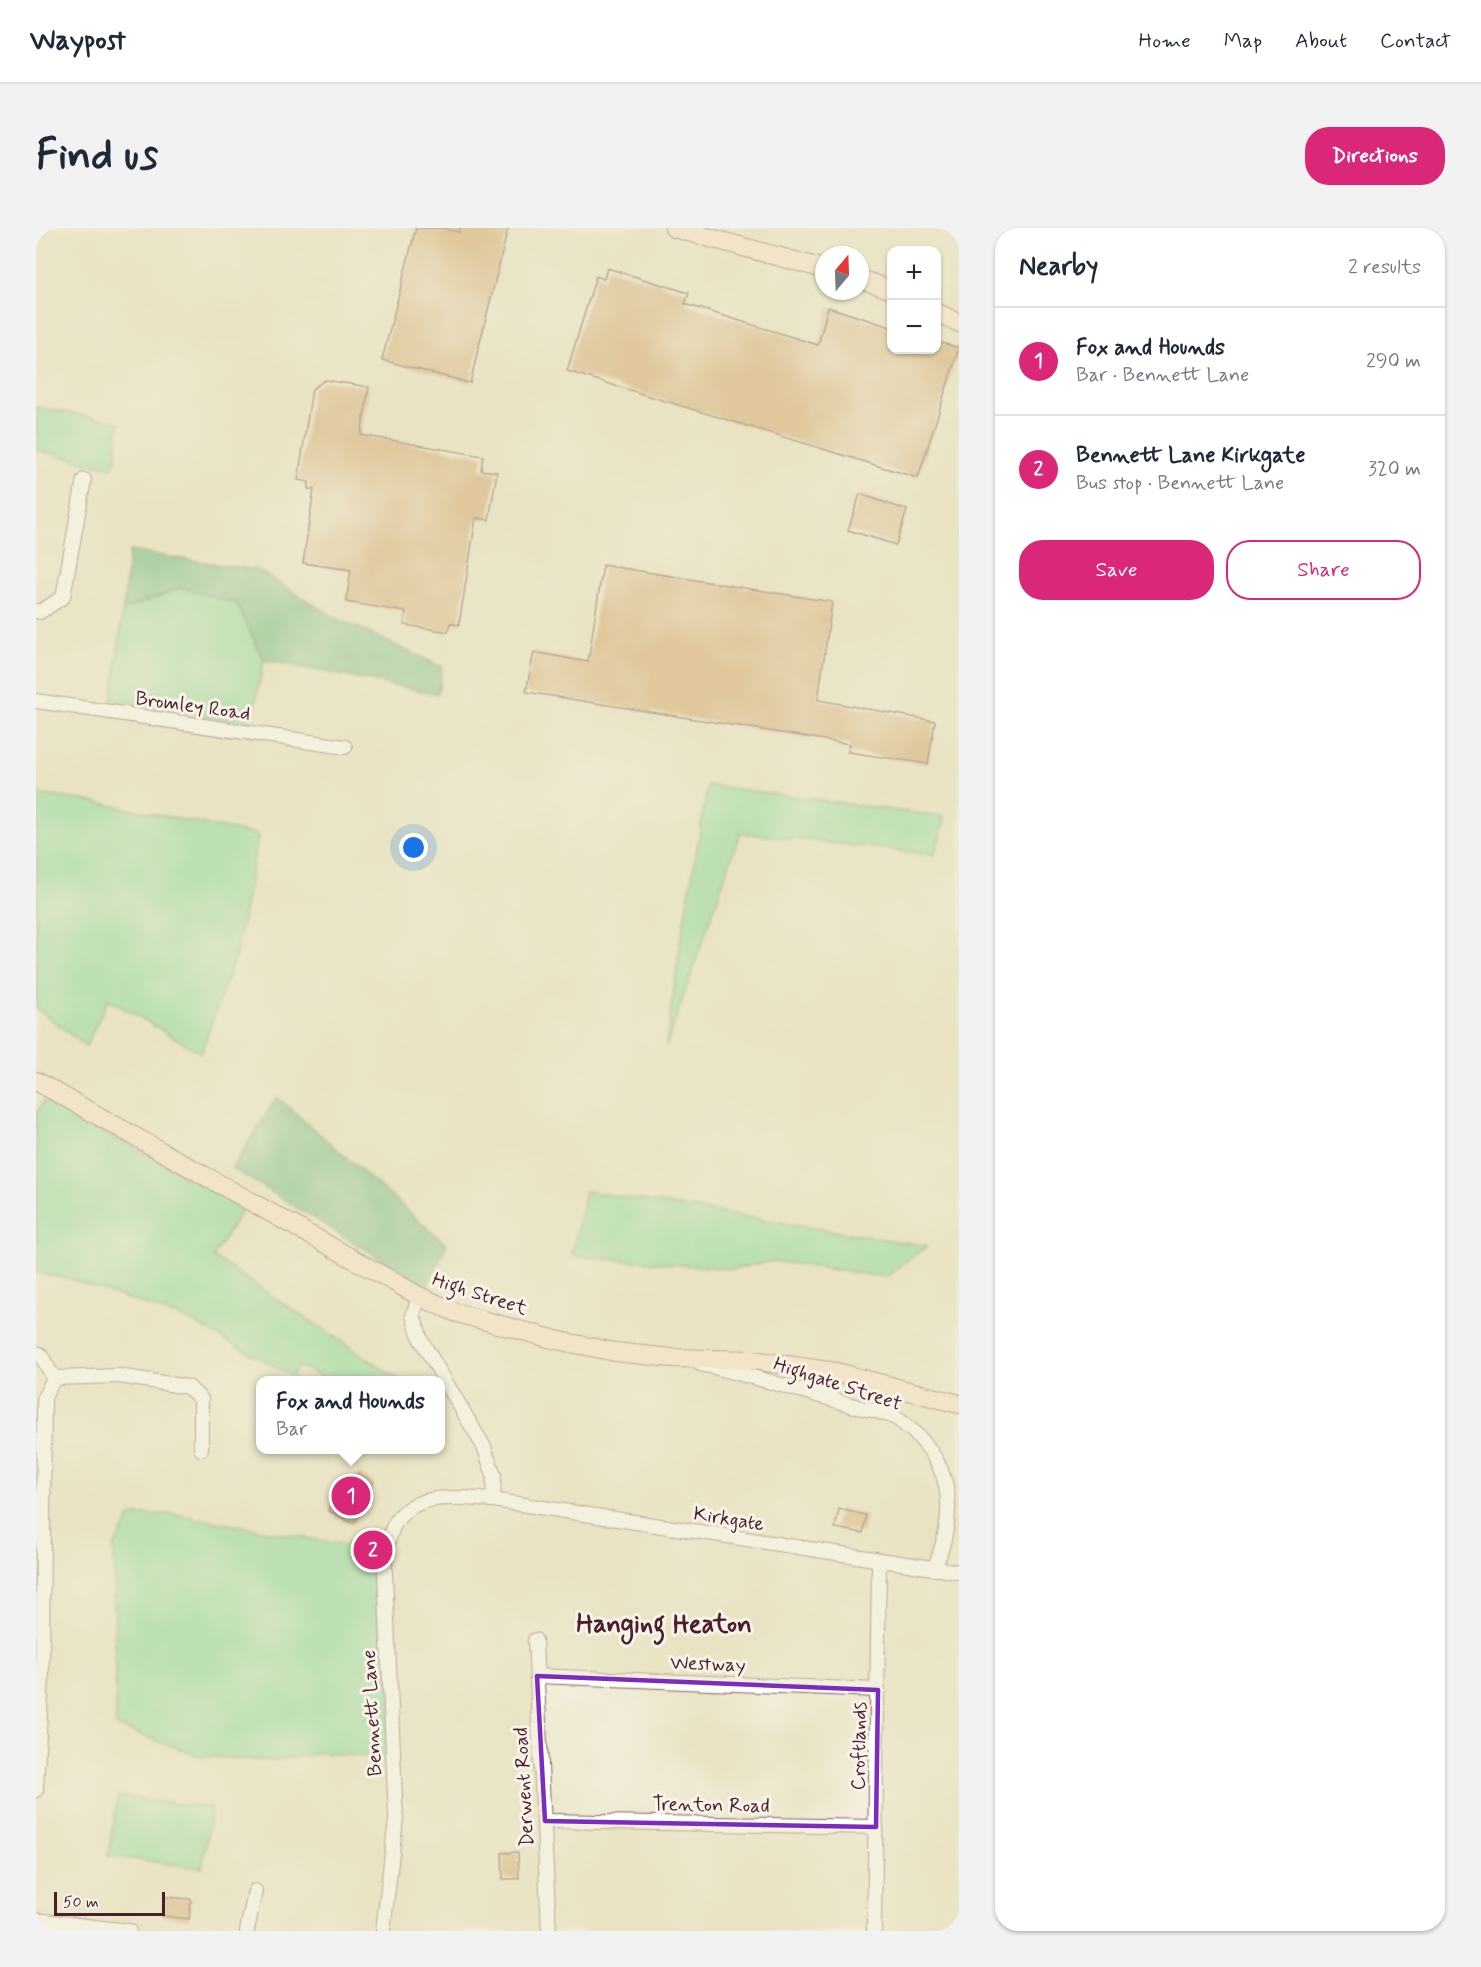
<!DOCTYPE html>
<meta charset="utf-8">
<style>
body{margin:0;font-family:Mynerve,sans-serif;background:#f2f2f3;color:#1f2937}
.controls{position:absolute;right:18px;top:18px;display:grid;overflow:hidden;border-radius:12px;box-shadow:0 2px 4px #0004}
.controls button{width:54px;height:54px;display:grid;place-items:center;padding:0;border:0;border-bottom:2px solid #e0e1e3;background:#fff;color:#1f2937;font:30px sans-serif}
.compass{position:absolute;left:779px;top:18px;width:54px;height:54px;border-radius:50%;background:#fff;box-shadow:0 2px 4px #0004;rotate:19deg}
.scale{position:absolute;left:18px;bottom:15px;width:111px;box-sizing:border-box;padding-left:6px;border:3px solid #4a1f2b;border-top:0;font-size:16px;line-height:21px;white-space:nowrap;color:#4a1f2b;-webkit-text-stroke:4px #f7f3e8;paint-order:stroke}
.you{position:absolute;left:378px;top:620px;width:21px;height:21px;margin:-15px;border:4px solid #fff;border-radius:50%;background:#1a73e8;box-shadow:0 0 0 9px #1a73e833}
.badge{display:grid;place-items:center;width:39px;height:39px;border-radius:50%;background:#db2777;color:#fff;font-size:20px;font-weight:700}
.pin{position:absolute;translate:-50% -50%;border:3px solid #fff;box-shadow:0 2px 6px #0006}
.popup{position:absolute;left:220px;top:1148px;width:189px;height:78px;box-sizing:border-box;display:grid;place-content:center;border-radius:12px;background:#fff;filter:drop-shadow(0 2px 4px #0005);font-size:20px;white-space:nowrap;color:#747a83}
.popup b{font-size:22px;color:#1f2937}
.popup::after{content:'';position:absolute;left:50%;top:100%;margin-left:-12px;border:12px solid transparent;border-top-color:#fff}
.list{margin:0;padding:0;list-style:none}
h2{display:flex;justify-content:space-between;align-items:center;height:78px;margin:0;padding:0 24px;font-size:26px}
h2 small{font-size:20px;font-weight:400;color:#747a83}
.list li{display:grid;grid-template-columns:39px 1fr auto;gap:18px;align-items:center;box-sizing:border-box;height:108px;padding:0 24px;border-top:2px solid #e0e1e3}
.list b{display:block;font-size:22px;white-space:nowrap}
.list p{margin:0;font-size:20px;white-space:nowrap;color:#747a83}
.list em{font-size:20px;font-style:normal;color:#747a83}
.actions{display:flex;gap:12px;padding:18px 24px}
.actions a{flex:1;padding:14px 0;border:2px solid #db2777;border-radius:24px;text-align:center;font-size:21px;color:#db2777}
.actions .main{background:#db2777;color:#fff}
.map{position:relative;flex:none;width:923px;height:1703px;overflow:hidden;border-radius:24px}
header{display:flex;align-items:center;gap:36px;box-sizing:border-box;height:84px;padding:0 30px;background:#fff;border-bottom:2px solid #e0e1e3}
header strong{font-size:28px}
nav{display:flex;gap:33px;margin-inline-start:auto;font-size:21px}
.intro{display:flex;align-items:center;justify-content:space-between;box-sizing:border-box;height:144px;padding:0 36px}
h1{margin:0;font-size:42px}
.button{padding:15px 27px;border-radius:24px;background:#db2777;color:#fff;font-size:21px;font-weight:700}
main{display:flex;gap:36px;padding:0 36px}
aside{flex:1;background:#fff;border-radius:24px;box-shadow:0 2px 4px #0004}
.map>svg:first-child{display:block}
.green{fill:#85db9e;stroke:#687d64;stroke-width:1.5}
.forest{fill:#6cbb85;stroke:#5b6d58;stroke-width:1.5}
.building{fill:#d4a66d}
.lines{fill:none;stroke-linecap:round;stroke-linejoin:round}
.street-casing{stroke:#826460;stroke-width:16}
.secondary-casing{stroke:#826460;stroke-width:20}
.street{stroke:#fff;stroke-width:14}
.secondary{stroke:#fde4d1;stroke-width:18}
.marked{fill:none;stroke:#7b2cbf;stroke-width:4.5;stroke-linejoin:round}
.labels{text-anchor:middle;stroke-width:6;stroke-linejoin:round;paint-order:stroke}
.street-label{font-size:20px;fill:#4a1f2b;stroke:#f7f3e8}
.district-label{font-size:26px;font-weight:bold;fill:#4a1f2b;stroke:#f7f3e8}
</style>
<header>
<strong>Waypost</strong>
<nav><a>Home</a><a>Map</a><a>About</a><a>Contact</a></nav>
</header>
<div class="intro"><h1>Find us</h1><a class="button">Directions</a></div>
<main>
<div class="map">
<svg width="923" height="1703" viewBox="0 0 923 1703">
<rect width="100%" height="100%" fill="#f7f3e8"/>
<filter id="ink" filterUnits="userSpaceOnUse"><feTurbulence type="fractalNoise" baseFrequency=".0167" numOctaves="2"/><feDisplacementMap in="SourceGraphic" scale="12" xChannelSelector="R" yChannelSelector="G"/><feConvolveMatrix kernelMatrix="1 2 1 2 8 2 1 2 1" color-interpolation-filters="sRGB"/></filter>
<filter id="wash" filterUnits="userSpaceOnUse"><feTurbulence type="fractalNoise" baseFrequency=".008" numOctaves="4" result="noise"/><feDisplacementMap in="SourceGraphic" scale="24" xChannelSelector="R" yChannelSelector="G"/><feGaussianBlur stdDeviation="1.35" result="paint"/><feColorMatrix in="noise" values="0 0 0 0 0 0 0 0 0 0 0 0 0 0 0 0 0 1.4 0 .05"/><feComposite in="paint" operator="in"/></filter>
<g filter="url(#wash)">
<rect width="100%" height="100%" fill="#e9e3c3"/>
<g class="green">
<polygon points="0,179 83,194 80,231 76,240 0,222"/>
<polygon points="145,360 200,375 228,432 215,496 76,472 87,382"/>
<polygon points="672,557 908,589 908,597 898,627 704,605 630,819 644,717"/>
<polygon points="0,566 60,574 222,607 201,722 165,825 72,771 50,818 0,780"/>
<polygon points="8,873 208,978 177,1029 364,1152 293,1152 262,1138 256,1148 153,1092 31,1050 0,1045 0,886"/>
<polygon points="549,963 891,1018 850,1049 737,1033 697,1041 536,1028"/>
<polygon points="138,1286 348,1324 357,1531 284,1525 236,1533 163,1528 80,1498 78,1319 95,1287"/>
<polygon points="82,1568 176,1580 166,1640 72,1628"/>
</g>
<g class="forest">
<polygon points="93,323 222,342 296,388 406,439 402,466 228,432 200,375 145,360 87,382"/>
<polygon points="241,869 411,1017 391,1059 196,940"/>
</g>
<g id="blocks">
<g class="building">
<polygon points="380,0 405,0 423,4 424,0 472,0 434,155 346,132"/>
<polygon points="571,40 653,65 649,76 782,117 792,79 855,99 855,122 900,122 900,113 923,120 882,250 531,143 560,48 568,51"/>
<polygon points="289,152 333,159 325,207 447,228 445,242 461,244 453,292 440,290 423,397 414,395 412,404 368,397 370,384 310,374 315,342 267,335 278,261 272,261 273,254 262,252 276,161"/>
<polygon points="824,266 871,282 860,317 812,302"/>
<polygon points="567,337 796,374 782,472 899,493 892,536 812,524 814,516 490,464 498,424 552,434"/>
<polygon points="322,1245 338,1254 318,1296 293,1283 294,1278 301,1271 297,1265 301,1252 308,1248 319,1249"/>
<polygon points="803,1281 830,1287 827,1305 799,1300"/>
<polygon points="482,1624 483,1651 467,1651 466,1625"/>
<polygon points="128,1669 155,1671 153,1691 126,1688"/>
</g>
</g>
</g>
<g filter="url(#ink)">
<use href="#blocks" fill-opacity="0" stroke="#826460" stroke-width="1.5"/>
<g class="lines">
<defs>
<g id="street">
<polyline points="0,383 4,384 27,369 48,252"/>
<polyline points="0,473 309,519"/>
<polyline points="383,1068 377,1087 385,1112 448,1219 458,1247 457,1272"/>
<polyline points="0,1125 4,1126 18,1150"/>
<path d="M664,1136C717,1148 768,1163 819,1178C832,1182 852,1184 863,1192C917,1231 923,1282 898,1341"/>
<polyline points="18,1150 83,1148 152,1159 165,1171 165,1221"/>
<polyline points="499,1412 513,1703"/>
<polyline points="501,1448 842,1462"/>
<polyline points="0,1562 6,1448 8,1170 18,1150"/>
<polyline points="509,1593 840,1599"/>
<polyline points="0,1692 93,1703"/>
<polyline points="211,1703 219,1663"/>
<path d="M347,1703L360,1591L348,1324C352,1316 354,1306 358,1297C377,1262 424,1270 457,1272L923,1344"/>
<polyline points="838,1703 843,1333"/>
</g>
<g id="secondary">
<polyline points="638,0 788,41"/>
<polyline points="824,51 856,62"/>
<polyline points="900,84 923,95"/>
<polyline points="0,853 383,1068 421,1085 520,1112 579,1124 636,1130 716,1132 800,1144 923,1176"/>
</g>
</defs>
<use href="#street" class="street-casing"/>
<use href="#secondary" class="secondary-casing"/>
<use href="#street" class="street"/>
<use href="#secondary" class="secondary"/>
</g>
</g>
<path d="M0 0H923V1703H0ZM501,1448L842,1462L840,1599L509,1593Z" fill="#e9e3c3" fill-opacity=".55" fill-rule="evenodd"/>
<path class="marked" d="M501,1448L842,1462L840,1599L509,1593Z"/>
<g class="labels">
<g class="street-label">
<text transform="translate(157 477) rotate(8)" y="7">Bromley Road</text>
<text transform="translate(444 1065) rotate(18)" y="7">High Street</text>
<text transform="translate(802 1155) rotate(18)" y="7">Highgate Street</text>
<text transform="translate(693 1290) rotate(9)" y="7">Kirkgate</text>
<text transform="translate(672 1435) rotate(2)" y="7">Westway</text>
<text transform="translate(335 1485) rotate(-93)" y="7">Bennett Lane</text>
<text transform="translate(822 1518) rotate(-89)" y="7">Croftlands</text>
<text transform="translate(487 1559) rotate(-93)" y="7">Derwent Road</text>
<text transform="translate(675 1576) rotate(1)" y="7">Trenton Road</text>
</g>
<g class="district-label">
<text x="628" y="1404">Hanging Heaton</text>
</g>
</g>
</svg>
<div class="controls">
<button>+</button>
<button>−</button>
</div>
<svg class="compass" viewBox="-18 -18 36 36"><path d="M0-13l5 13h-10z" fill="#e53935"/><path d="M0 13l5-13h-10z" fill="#747a83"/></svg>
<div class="scale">50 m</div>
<div class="you"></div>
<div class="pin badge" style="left:315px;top:1268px">1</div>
<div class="popup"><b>Fox and Hounds</b>Bar</div>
<div class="pin badge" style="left:337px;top:1322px">2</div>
</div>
<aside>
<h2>Nearby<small>2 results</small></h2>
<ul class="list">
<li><span class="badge">1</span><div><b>Fox and Hounds</b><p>Bar · Bennett Lane</p></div><em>290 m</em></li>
<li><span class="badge">2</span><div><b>Bennett Lane Kirkgate</b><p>Bus stop · Bennett Lane</p></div><em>320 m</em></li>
</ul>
<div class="actions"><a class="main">Save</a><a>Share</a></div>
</aside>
</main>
